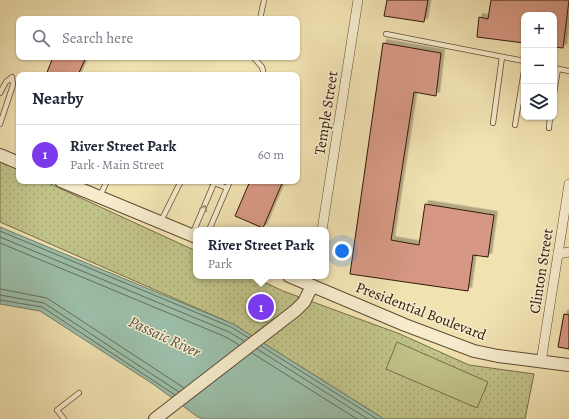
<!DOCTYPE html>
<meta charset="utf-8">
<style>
body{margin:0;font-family:Alegreya,serif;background:#f6f6f7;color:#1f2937}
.controls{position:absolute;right:12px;top:12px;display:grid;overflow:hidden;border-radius:8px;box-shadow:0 1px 3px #0004}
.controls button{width:36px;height:36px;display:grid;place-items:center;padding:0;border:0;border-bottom:1px solid #e0e1e3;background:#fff;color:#1f2937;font:20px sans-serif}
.you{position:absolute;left:342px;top:251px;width:14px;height:14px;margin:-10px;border:3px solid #fff;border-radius:50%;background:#1a73e8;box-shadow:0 0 0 6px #1a73e833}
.badge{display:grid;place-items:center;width:26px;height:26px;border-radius:50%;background:#7c3aed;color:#fff;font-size:13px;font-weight:700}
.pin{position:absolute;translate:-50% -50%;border:2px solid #fff;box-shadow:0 1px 4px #0006}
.popup{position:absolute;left:193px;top:227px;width:136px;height:52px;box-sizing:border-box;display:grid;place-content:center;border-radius:8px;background:#fff;filter:drop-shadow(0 1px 3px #0005);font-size:13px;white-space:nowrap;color:#747a83}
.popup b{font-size:15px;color:#1f2937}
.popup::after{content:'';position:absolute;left:50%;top:100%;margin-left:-8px;border:8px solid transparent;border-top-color:#fff}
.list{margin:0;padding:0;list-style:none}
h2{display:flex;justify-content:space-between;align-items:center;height:52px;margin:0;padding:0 16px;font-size:17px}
h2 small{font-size:13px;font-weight:400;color:#747a83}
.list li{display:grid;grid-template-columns:26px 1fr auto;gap:12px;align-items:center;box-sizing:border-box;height:60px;padding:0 16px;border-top:1px solid #e0e1e3}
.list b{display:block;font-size:15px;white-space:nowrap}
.list p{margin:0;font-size:13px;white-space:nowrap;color:#747a83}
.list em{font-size:13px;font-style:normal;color:#747a83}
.icon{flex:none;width:22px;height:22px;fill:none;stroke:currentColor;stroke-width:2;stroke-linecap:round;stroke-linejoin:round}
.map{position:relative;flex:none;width:569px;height:419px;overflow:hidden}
.search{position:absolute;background:#fff;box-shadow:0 1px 3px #0004;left:16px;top:16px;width:284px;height:44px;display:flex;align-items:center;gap:10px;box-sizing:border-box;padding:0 14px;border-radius:8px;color:#747a83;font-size:15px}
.panel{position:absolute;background:#fff;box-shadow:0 1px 3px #0004;left:16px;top:72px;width:284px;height:112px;border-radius:8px}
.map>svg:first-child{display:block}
.grass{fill:url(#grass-dots);stroke:#786e48}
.garden{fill:#c0c288;stroke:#786e48}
.water{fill:#9bbea9;stroke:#717c69}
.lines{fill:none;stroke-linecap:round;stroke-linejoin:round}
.shore{stroke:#666c59;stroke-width:1}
.building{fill:#d69883;stroke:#311909;filter:url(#shadow)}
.service-casing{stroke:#614b33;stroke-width:6}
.minor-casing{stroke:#614b33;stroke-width:10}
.tertiary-casing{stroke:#614b33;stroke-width:14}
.service{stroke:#f6eccd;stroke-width:4.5}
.minor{stroke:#f6eccd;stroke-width:9}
.tertiary{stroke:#f6eccd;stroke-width:12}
.oneway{stroke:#9d8d75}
.labels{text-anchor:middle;stroke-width:3;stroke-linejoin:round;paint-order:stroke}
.street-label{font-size:15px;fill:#311909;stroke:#f6eccd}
.water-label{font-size:16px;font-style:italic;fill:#565341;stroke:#f6eccd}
</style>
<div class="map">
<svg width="569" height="419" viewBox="0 0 569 419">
<defs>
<pattern id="grass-dots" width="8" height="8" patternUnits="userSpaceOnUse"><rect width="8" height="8" fill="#c0c288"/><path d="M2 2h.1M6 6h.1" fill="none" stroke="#a5a674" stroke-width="1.8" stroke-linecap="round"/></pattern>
<filter id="shadow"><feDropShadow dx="3.5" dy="-3.5" stdDeviation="0" flood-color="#0004"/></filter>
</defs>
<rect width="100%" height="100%" fill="#f1e2b2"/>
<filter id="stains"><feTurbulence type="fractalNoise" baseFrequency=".005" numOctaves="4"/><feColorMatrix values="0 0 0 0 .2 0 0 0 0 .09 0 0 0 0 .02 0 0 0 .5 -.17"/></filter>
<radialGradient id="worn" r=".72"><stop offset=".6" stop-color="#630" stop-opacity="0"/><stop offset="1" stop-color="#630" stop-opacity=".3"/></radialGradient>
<polygon class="grass" points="0,162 19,169 19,181 44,181 196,251 196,276 251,276 283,291 400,334 469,365 534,374 525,419 384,419 233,324 0,222"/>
<polygon class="garden" points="397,342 488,382 477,408 386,369"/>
<polygon class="water" points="0,227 233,324 384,419 204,419 198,417 153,384 40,311 0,304"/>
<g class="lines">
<g class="shore">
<polyline points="0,231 231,327 249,338"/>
<polyline points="0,237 229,332 244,341"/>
<polyline points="0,243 226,337 239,345"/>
<polyline points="0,289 47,298 184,388"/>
<polyline points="0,295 44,303 179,392"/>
<polyline points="0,300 42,307 175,395"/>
<polyline points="261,346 377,419"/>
<polyline points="257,349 368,419"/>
<polyline points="252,353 357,419"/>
</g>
</g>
<g class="building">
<polygon points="387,0 428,0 424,22 384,16"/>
<polygon points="491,0 569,0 563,48 554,47 554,15 524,15 524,43 477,37 479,17 488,19"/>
<polygon points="383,43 441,53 436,96 414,92 391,240 419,245 425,204 494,215 488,257 473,255 468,291 350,274"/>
<polygon points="53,57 86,57 78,75 46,75"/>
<polygon points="250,181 283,181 263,228 235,216"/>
<polygon points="564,314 569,315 569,349 558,347"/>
</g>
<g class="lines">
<defs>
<g id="service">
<polyline points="260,19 264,0"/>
<polyline points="386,34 524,61"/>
<polyline points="253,57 262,67 264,75"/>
<polyline points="554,68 569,71"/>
<polyline points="0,93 6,82 12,77 13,85 0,124"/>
<polyline points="554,93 558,69"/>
<polyline points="493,123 502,57"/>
<polyline points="515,125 524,71"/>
<polyline points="549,128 550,117"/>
<polyline points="209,181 227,188"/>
<polyline points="100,196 107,181"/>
<polyline points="161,221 181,181"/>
<polyline points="209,230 230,181"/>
<polyline points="192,235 215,181"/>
<polyline points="64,419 57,410 79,393"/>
</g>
<g id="minor">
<polyline points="322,230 358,0"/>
<polyline points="558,254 569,252"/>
<polyline points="541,362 569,184"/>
</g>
<g id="tertiary">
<polyline points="0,155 19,163"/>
<polyline points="61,181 196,237"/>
<polyline points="289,276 405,325 474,351 498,356 569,365"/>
<polyline points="155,419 296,310 304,302 312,286"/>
</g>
</defs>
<use href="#service" class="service-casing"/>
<use href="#minor" class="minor-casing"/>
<use href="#tertiary" class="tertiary-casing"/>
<use href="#service" class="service"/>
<use href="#minor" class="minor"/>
<use href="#tertiary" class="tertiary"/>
</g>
<defs><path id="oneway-chevron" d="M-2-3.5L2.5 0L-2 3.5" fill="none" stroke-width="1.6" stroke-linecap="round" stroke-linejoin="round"/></defs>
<use class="oneway" href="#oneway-chevron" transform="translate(204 208) rotate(-67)"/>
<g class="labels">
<g class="street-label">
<text transform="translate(326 113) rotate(-81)" y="5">Temple Street</text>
<text transform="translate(541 271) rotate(-81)" y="5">Clinton Street</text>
<text transform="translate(421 311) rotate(21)" y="5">Presidential Boulevard</text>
</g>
<g class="water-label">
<text transform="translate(165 336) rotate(25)" y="6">Passaic River</text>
</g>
</g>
<rect width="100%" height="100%" filter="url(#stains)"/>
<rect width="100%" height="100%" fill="url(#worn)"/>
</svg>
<div class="controls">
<button>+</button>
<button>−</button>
<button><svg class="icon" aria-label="layers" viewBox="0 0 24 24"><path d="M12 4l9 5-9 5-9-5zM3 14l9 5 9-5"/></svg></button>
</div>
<div class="you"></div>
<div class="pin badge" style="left:261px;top:307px">1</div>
<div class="popup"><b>River Street Park</b>Park</div>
<div class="search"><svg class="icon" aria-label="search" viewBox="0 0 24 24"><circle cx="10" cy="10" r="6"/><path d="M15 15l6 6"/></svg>Search here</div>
<section class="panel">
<h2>Nearby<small></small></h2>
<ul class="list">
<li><span class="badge">1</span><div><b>River Street Park</b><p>Park · Main Street</p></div><em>60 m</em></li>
</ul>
</section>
</div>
